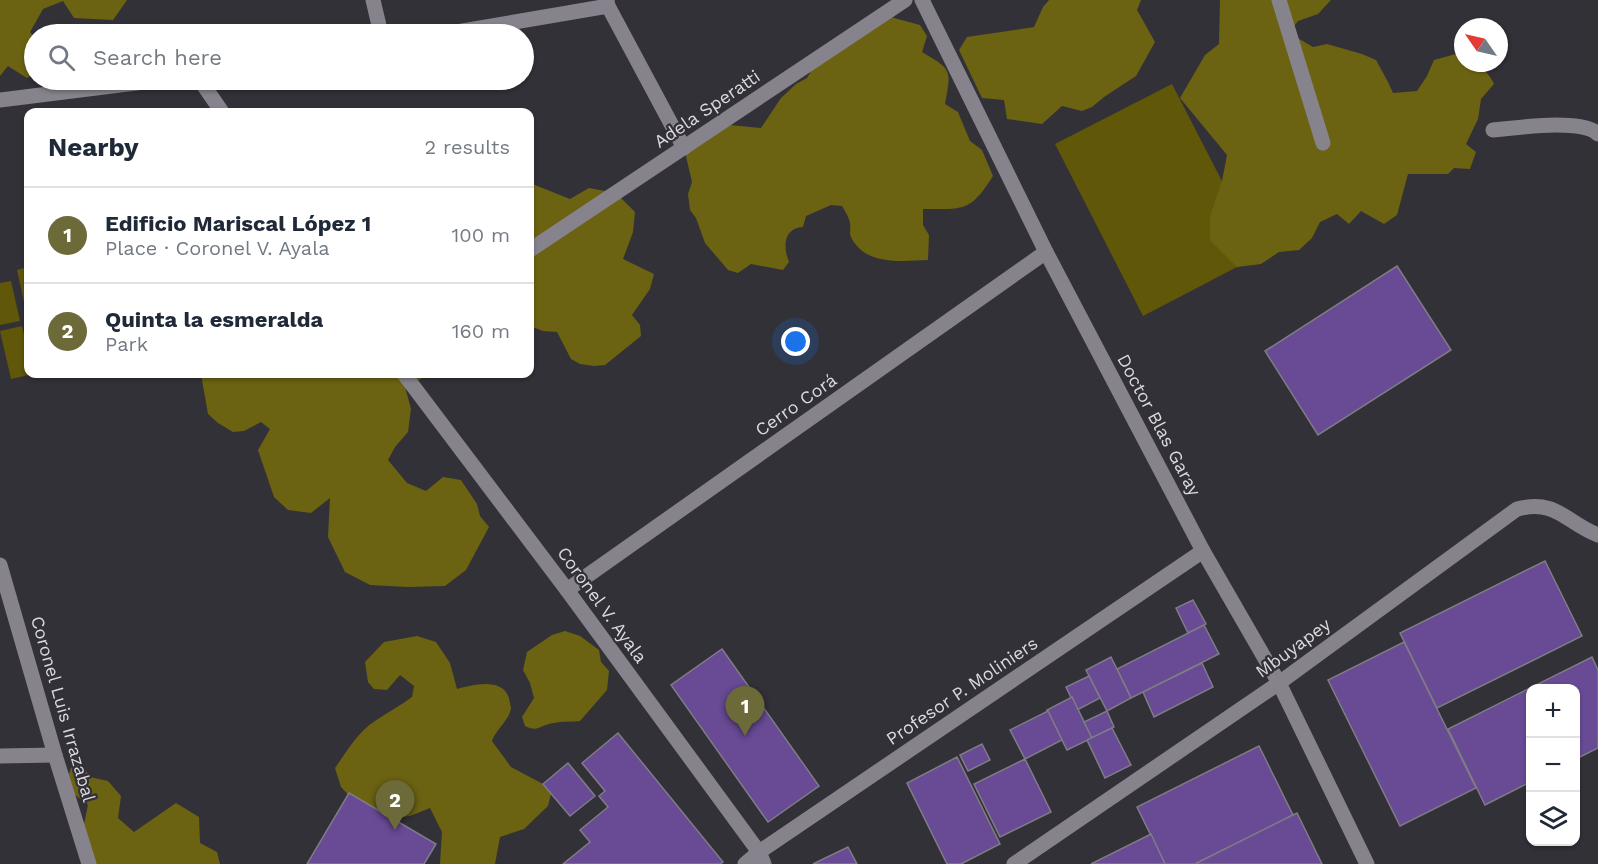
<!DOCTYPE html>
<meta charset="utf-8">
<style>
body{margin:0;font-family:"Work Sans",sans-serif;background:#f6f6f7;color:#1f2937}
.controls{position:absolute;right:18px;bottom:18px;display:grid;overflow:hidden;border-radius:12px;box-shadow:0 2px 4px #0004}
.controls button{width:54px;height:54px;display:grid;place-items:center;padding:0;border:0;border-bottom:2px solid #e0e1e3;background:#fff;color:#1f2937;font:30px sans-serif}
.compass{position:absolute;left:1454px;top:18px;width:54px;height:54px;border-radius:50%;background:#fff;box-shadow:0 2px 4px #0004;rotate:304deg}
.you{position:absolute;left:796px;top:342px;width:21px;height:21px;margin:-15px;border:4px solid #fff;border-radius:50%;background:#1a73e8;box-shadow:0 0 0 9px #1a73e833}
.badge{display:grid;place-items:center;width:39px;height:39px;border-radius:50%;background:#6b6a38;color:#fff;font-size:20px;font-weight:700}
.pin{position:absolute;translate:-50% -50px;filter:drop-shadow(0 2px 3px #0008)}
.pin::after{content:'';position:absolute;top:32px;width:21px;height:18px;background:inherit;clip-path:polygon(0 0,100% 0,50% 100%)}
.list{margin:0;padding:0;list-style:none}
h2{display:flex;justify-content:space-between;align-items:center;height:78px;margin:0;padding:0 24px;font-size:26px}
h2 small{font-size:20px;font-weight:400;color:#747a83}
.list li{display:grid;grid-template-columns:39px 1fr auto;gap:18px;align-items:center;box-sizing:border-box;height:96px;padding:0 24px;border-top:2px solid #e0e1e3}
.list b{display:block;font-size:22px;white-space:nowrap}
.list p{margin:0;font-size:20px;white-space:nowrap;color:#747a83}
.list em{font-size:20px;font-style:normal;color:#747a83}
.icon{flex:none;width:33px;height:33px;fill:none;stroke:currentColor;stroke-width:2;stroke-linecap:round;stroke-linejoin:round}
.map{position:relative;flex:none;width:1598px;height:864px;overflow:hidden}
.search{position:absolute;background:#fff;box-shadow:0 2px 4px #0004;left:24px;top:24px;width:510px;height:66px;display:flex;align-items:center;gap:15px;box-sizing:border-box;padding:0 21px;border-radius:33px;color:#747a83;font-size:22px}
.panel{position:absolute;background:#fff;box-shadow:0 2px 4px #0004;left:24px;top:108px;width:510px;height:270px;border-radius:12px}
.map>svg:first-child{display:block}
.green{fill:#605708}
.forest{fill:#6b6212}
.building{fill:#684a95;stroke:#7f7c85;stroke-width:1.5}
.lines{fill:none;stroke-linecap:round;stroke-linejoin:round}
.lane{stroke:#86838c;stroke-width:15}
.street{stroke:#86838c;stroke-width:15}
.labels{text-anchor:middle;stroke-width:4.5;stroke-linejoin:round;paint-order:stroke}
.street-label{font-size:18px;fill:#dcdadf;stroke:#333138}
</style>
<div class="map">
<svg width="1598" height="864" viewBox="0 0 1598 864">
<rect width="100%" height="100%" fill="#333138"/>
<g class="green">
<polygon points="1172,84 1260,255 1143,316 1055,144"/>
<polygon points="28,267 28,311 26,311 17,270"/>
<polygon points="11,281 20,321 0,325 0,283"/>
<polygon points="22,326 28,353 28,374 33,374 11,379 0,331"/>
</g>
<g class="forest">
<polygon points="0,0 127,0 113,20 74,18 63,1 43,9 30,32 34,37 34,74 27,78 8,66 0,76"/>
<polygon points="1049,0 1141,0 1137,10 1155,42 1136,76 1104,97 1092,107 1082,111 1062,106 1042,124 1007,119 1004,100 982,98 959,50 967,37 1034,27 1043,7"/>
<path d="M1220,0H1331L1318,14L1298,21L1289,33L1313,47L1327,44L1362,54L1376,60L1388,82L1393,93L1417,91L1427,76L1434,60L1463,52V63H1480C1484,71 1490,75 1494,84L1481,99L1478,119L1466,144L1476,152L1470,169L1454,168L1448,174H1408L1397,215L1384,224L1361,211L1349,224L1337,214L1320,222L1312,238L1299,250L1279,252L1261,264L1237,267L1210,240V216L1222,181L1227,155L1180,98L1205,55L1219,44Z"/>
<path d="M883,15L920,25L927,36L922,52C953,70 951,70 945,104L958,112L970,141L982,150L993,176C970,212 965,209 923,209V225L929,235L928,260C902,261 865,266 851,237C849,233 851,228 850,223C849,217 845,211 842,206L831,205L806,216L803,227C783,228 783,248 789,262L783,270L751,264L738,273L728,270L705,243L696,218L690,210L688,194L692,182L684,148L719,124L761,128L781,98L796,84L807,78L820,57Z"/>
<polygon points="530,183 570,199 589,188 616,193 635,212 633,232 623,259 654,274 650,289 632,315 640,325 641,336 605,365 594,366 580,364 571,359 557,332 543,331 530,326 530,242 534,239 530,233"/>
<polygon points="201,374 423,374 421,379 404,383 411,409 408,432 395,447 388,460 407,483 426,491 443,477 461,480 477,504 480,516 489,527 466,570 445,586 408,587 370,585 345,572 328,537 330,498 311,513 288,510 274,497 258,450 270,429 261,422 244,431 233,432 218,423 208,414"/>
<path d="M565,631L580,636L599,650L601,662L609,671L607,690L580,721C571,722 562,721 554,723C542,724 538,733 525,726L522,717L534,698L530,683L523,670L527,652L552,635Z"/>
<path d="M417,636L436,642L450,663L457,689C473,685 502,677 509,698C509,700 511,706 511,708C509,721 496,729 492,741L511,767L543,784L551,794L548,806L524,829L500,837L495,864H440L442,832L430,808L410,816L386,818L354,801L341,787L335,768C347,751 358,732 375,721C388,712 400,706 412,697L414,686L400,675L387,690L374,689L368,682L365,662L384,642Z"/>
<polygon points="76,756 90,777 108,781 121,796 118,818 134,832 176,803 199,817 200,843 217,852 220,864 92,864 81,839 88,805 64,786"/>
</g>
<g class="building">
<polygon points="1397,266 1451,350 1318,435 1265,351"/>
<polygon points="1545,561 1582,636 1437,708 1400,633"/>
<polygon points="1193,600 1206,624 1188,633 1176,608"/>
<polygon points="1204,625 1219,654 1131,698 1117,669"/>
<polygon points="1404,642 1476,788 1400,826 1328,680"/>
<polygon points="722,649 819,786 768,822 671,685"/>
<polygon points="1111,657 1131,698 1107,711 1086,670"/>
<polygon points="1592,657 1598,670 1598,748 1576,759 1576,688 1530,688 1530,782 1485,805 1448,729"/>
<polygon points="1202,663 1213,687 1154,717 1143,692"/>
<polygon points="1089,676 1100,698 1077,710 1066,687"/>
<polygon points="1072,697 1092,738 1067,750 1047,710"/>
<polygon points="1048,711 1062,740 1025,759 1010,730"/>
<polygon points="1107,711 1114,727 1092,738 1084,722"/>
<polygon points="1112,728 1131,765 1105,778 1087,740"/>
<polygon points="618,733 723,862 720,864 563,864 590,842 580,830 608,807 599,796 605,791 582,763"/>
<polygon points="982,744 990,760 968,771 960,755"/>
<polygon points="1259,746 1293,815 1195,864 1165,864 1137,807"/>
<polygon points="957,757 1000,844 961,864 947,864 907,783"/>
<polygon points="1025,759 1051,812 1000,837 974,784"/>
<polygon points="568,763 595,796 570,816 543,784"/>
<polygon points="349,793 436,844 424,864 307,864"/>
<polygon points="1297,813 1322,864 1195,864"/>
<polygon points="1151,834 1165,864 1091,864"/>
<polygon points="848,847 857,864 813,864"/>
</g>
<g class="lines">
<path class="lane" d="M1493,130C1516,128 1581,118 1598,134"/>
<g class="street">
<polyline points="373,0 381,34"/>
<polyline points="607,0 608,6 684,148"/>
<polyline points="922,0 1046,252 1203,551 1279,683 1367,864"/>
<polyline points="1279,0 1323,143"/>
<polyline points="445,34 608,6"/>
<polyline points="200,80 222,112"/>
<polyline points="0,100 160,80"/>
<polyline points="530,250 905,0"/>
<polyline points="404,374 567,590 759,852 764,864"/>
<polyline points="0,565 55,755 89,864"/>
<polyline points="567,590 1046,252"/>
<polyline points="0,756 55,755"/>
<polyline points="745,864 759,852 1203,551"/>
<path d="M1014,864L1279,683L1517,509C1557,499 1565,522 1598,535"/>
</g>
</g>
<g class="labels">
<g class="street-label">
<text transform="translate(707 109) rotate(-34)" y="6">Adela Speratti</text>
<text transform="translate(796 405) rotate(-35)" y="6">Cerro Corá</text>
<text transform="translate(1159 425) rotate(62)" y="6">Doctor Blas Garay</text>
<text transform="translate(602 605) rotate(54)" y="6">Coronel V. Ayala</text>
<text transform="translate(1293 648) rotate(-36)" y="6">Mbuyapey</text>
<text transform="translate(962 691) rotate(-34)" y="6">Profesor P. Moliniers</text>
<text transform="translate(63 709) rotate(74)" y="6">Coronel Luis Irrazabal</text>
</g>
</g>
</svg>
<div class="controls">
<button>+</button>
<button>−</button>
<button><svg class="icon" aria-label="layers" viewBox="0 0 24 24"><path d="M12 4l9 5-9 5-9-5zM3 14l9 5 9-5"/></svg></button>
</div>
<svg class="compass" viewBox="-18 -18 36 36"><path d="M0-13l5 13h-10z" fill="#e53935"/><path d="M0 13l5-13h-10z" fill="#747a83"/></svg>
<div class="you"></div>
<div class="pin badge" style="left:745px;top:736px">1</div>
<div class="pin badge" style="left:395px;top:830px">2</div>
<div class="search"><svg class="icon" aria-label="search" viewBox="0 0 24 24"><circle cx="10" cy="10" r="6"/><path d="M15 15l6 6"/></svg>Search here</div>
<section class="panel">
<h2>Nearby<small>2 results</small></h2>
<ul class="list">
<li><span class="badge">1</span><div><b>Edificio Mariscal López 1</b><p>Place · Coronel V. Ayala</p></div><em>100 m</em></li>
<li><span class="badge">2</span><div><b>Quinta la esmeralda</b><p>Park</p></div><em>160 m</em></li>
</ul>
</section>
</div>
